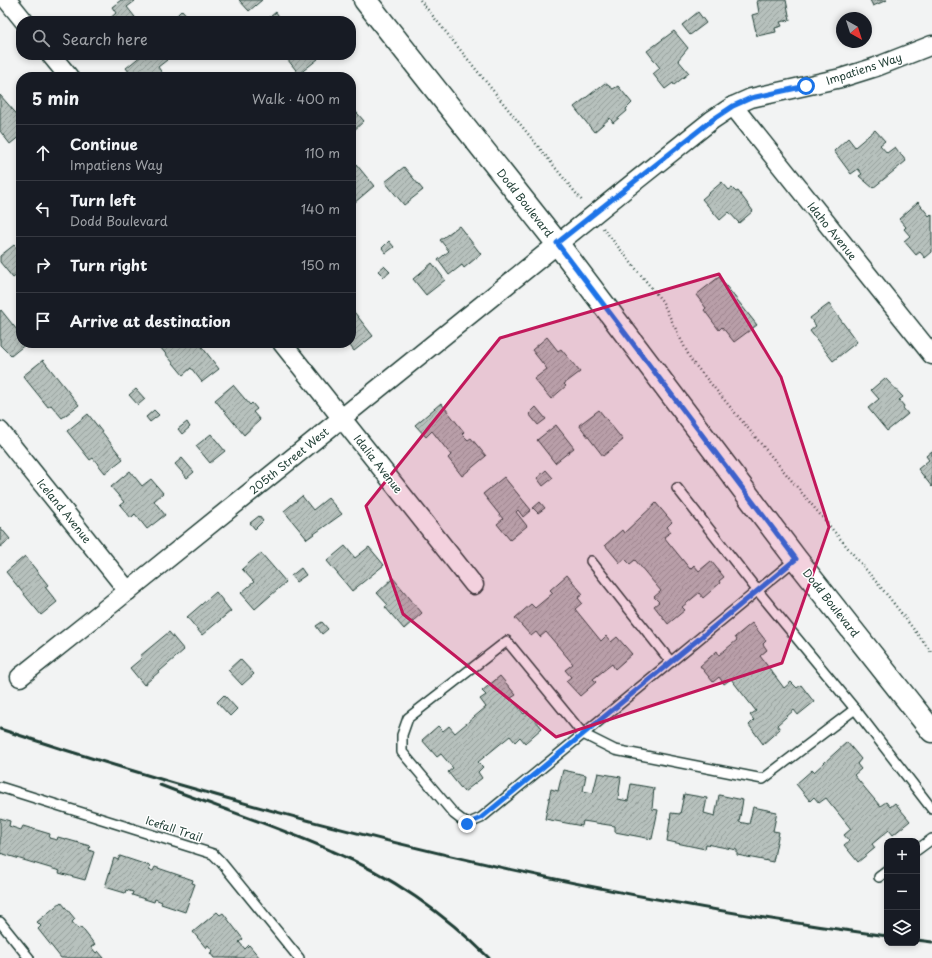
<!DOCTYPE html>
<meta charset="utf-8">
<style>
body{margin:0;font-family:"Playpen Sans",sans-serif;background:#20242c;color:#f1f3f6}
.controls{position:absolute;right:12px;bottom:12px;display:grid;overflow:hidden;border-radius:8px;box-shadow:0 2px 6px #0003}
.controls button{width:36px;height:36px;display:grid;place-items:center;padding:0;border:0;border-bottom:1px solid #363941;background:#171b24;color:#f1f3f6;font:20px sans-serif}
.compass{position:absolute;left:836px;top:12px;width:36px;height:36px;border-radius:50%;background:#171b24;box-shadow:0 2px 6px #0003;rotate:141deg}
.stop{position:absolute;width:12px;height:12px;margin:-9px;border:3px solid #1a73e8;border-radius:50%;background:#fff}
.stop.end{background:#1a73e8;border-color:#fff;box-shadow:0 1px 4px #0008}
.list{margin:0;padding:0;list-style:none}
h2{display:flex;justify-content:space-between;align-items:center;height:52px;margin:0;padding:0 16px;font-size:17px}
h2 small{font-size:13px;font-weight:400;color:#9ea1a6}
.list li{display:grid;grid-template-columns:26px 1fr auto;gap:12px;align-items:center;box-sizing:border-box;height:56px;padding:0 16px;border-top:1px solid #363941}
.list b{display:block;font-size:15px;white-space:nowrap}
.list p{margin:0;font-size:13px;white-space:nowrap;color:#9ea1a6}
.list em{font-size:13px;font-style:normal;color:#9ea1a6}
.icon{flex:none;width:22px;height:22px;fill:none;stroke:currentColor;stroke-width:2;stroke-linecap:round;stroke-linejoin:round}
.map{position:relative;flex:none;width:932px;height:958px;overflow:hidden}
.search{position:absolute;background:#171b24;box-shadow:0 2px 6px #0003;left:16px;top:16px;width:340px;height:44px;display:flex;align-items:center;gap:10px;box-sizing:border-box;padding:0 14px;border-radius:16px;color:#9ea1a6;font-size:15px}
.panel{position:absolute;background:#171b24;box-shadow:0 2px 6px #0003;left:16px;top:72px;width:340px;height:276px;border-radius:16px}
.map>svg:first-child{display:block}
.building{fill:url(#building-hatch);stroke:#1f3d34}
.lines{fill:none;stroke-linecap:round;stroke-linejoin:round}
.lane-casing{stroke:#1f3d34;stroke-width:12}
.street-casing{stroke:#1f3d34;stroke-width:21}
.secondary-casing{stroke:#1f3d34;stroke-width:25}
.path{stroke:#1f3d34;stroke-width:2.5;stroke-dasharray:1 3;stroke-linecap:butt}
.lane{stroke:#fff;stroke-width:9}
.street{stroke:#fff;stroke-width:18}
.secondary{stroke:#fff;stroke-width:22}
.rail{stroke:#1f3d34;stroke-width:3}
.route{stroke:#1a73e8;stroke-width:5}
.marked{fill:#c2185b;fill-opacity:0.2;stroke:#c2185b;stroke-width:3;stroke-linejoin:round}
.labels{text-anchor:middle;stroke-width:3;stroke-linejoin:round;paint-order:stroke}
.street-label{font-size:11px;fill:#1f3d34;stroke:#fff}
</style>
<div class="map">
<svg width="932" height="958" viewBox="0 0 932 958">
<defs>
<pattern id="building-hatch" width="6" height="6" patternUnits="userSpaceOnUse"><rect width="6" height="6" fill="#b7c1bd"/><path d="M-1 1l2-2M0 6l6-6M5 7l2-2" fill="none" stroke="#949e9a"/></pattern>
</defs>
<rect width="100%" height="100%" fill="#f2f3f3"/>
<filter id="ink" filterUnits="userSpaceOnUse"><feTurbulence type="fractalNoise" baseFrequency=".025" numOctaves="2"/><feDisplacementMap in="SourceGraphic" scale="8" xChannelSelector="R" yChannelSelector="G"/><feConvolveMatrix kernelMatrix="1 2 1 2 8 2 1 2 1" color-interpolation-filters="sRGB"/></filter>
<g filter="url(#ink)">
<g class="building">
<polygon points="121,0 134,0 135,1 127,7 138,21 107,21 116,13 112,7"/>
<polygon points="239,0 262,0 249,11"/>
<polygon points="762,0 786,0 790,20 780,22 782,26 775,28 776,32 757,36 752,15 759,13 757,1"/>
<polygon points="870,0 887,0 873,6"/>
<polygon points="182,10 189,18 185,21 178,21 175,17"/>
<polygon points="276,12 282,21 265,21"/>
<polygon points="698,12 706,23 690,35 682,25"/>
<polygon points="674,31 688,48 678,60 689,73 674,85 673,83 665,89 653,74 660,68 647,51"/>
<polygon points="142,55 163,55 167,60 158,67 165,77 133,77 126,68"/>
<polygon points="284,55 315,55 318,59 299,74"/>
<polygon points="605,83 613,89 618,86 632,103 626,109 627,111 613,123 610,118 594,132 574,107"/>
<polygon points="0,95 21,119 21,135 10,144 0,131"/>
<polygon points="351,106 364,121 351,133"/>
<polygon points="875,130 885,141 880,145 887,153 895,147 906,161 873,188 859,176 862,174 858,169 851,174 834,151 848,138 855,147"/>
<polygon points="356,164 374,186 354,203 351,199 351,168"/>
<polygon points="404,167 423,190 404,205 385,182"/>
<polygon points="722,182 729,190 732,188 736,192 738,191 753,211 739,223 729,212 720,220 702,199"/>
<polygon points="918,202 929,216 931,214 932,215 932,252 925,258 920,252 916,255 904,241 910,236 904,229 906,227 899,219"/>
<polygon points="459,226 481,254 464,268 462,265 449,275 438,260 449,251 440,240"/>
<polygon points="389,241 394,247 386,253 382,248"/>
<polygon points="14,245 21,253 21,272 13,278 0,262 0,256"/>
<polygon points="432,263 445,280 426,295 413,279"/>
<polygon points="384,266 390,272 384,277 378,271"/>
<polygon points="719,277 757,325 734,342 722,327 719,330 704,310 706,308 696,295"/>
<polygon points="829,304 857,342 833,361 810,331 816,326 810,318"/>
<polygon points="351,308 373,336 354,351 348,343 351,343"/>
<polygon points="1,310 21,335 21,343 27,343 11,356 0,345 0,311"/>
<polygon points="547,337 558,351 561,349 580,372 564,384 566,386 551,399 534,379 547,369 532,350"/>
<polygon points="166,343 199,343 219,369 202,382 191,368 183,375 160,347"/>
<polygon points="43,360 79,405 62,418 51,405 48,407 23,376"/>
<polygon points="885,378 903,397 899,400 904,406 903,408 908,414 887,431 868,408 879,399 871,390"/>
<polygon points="233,385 250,405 252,403 257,409 253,412 260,420 244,435 215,400"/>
<polygon points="136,389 145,399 138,405 129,395"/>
<polygon points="441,403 464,432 462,434 468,440 471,438 486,456 462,476 448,458 451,455 432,431 426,437 415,425"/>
<polygon points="536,407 546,419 538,425 529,414"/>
<polygon points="154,410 159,415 150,422 146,417"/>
<polygon points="599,410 623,440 603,456 579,425"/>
<polygon points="88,414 123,459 105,473 93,458 90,460 67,431"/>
<polygon points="187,422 190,427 182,434 178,429"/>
<polygon points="556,425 574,448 555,463 537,440"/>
<polygon points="211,434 225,451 210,463 196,446"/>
<polygon points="932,451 932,487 918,469 929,460 926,456"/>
<polygon points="182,458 194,472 187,478 175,464"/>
<polygon points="546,470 553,478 543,486 537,478"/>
<polygon points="130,471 142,486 151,479 163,493 154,501 165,515 147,529 135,514 131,518 120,505 124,502 111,487"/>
<polygon points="504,477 531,510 523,517 518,510 516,512 527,526 510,540 497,524 503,519 483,494"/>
<polygon points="302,496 313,510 328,498 342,514 307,539 284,511"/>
<polygon points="540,502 545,508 538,513 533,508"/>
<polygon points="656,503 672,522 667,527 671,532 664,537 690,569 694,565 699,571 711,561 724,577 719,581 720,583 703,598 699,593 682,607 685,610 668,624 654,606 659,602 654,597 661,591 635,560 630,564 625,559 620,563 605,545 622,530 624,533"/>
<polygon points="259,516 263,521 255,529 250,523"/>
<polygon points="0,527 10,539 0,547"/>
<polygon points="345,546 355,558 369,547 384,565 352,591 327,561"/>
<polygon points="261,553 286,582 255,609 241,593 254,582 242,569"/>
<polygon points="25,556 48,585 45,587 57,602 41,615 6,572"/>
<polygon points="301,568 306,575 296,582 291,576"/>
<polygon points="567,575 583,594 578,598 582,603 575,609 601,641 606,636 611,642 617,637 632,654 615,669 612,664 593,679 596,682 580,696 566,681 571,677 565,670 573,664 546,632 540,637 536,632 531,636 515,618 531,604 535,608 553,593 550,590"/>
<polygon points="393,578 422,613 404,629 385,607 388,605 377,593"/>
<polygon points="216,592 231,611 202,635 187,617"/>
<polygon points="322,622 328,629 322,634 316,626"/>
<polygon points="752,623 766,641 763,644 767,650 760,656 784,688 791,682 797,688 801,685 814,702 798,715 794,710 777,725 780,729 763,744 749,725 754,720 750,715 756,711 731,679 724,684 719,677 713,682 700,666 717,651 719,655 737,640 735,637"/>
<polygon points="169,632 184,650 144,685 130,668 142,658 140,656"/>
<polygon points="240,659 254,674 242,685 228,670"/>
<polygon points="500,676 516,695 511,698 524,714 527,711 542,728 525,743 520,737 515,742 510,736 478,762 483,767 478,772 482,778 464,792 448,772 453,768 441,754 437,757 422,740 438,726 443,731 449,726 455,733 486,707 480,699 486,695 482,691"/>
<polygon points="224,695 237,709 230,716 217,702"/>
<polygon points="847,742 861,759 857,764 861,769 854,775 880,806 886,802 890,807 895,803 910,821 893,835 889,830 872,844 875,848 858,862 844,845 849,841 844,835 851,829 826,798 819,803 814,797 810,801 796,784 812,770 814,772"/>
<polygon points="563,770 586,775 583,791 593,793 598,773 621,777 618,799 628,801 631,784 654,788 652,809 658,810 652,839 615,832 615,826 583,821 582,826 545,819 551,789 558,791"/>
<polygon points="684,794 707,798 704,813 715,816 719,795 743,800 739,822 749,824 753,807 777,812 773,831 779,832 773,862 737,855 737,850 706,844 705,849 667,841 671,813 680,814"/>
<polygon points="0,818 10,821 9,826 21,830 23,826 50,834 49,838 57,840 58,837 90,846 89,850 94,852 85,880 59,873 60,871 0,853"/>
<polygon points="120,856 150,866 149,870 153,871 155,867 193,880 192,883 195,884 185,912 161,904 162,902 155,899 154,902 132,895 133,892 126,890 125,893 105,887 114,858 118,860"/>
<polygon points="61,902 75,919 72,922 78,929 81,927 95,945 91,947 96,953 98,951 104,958 61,958 38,929 41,926 37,922"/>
<polygon points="217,912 220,915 223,913 243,939 239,942 245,949 249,945 260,958 214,958 210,953 213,951 208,945 206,948 193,932"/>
</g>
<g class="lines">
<defs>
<g id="lane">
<polyline points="677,488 757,590 855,709 932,809"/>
<path d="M796,559C691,645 586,732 481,818L467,824L454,814L402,752V735L408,718L507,641L583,734L615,750L763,779L855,709"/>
<polyline points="591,561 671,662"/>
<polyline points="0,787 213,854 221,862 299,958"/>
<polyline points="917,850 932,839"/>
<polyline points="879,877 887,871"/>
<polyline points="0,922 29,958"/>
</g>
<g id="street">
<polyline points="7,0 24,21"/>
<polyline points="51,55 69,77"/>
<polyline points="733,106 932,355"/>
<polyline points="282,343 474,585"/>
<polyline points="0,431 128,591"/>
<path d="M20,677C252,493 480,304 712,120L733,106L751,98L841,78L876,67L932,45"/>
</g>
<polyline id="secondary" points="365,0 557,243 796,559 932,731"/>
</defs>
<use href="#lane" class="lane-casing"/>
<use href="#street" class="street-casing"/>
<use href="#secondary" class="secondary-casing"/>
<g class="path">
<polyline points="420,0 583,202"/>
<polyline points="603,228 662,301 691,360 888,596 932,653"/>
</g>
<use href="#lane" class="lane"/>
<use href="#street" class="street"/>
<use href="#secondary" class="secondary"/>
<g class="rail">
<path d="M0,729C289,824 585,896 887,936"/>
<path d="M160,785C217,807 276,826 332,851C390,875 445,914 489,958"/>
<polyline points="917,940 932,942"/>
</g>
</g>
</g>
<g class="lines" filter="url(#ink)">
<polyline class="route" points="467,824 481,818 796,559 557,243 712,120 733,106 751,98 806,86"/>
</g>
<path class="marked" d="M719,274L781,377L829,527L782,663L556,737L403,614L366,506L500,338Z"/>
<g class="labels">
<g class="street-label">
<text transform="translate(864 69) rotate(-18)" y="4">Impatiens Way</text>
<text transform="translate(525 203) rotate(52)" y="4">Dodd Boulevard</text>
<text transform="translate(832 231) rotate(51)" y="4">Idaho Avenue</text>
<text transform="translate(289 461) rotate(-39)" y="4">205th Street West</text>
<text transform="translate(378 464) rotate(52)" y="4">Idalia Avenue</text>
<text transform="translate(64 511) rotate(51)" y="4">Iceland Avenue</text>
<text transform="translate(831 603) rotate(52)" y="4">Dodd Boulevard</text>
<text transform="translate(174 829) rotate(18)" y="4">Icefall Trail</text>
</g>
</g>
</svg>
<div class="controls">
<button>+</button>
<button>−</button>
<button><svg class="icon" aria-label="layers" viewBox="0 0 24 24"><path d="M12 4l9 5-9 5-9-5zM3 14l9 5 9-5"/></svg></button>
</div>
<svg class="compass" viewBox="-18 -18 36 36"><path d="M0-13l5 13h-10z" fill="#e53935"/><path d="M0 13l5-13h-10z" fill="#9ea1a6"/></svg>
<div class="stop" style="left:806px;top:86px"></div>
<div class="stop end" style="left:467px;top:824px"></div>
<div class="search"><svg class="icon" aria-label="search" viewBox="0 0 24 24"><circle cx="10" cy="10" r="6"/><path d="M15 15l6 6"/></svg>Search here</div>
<section class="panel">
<h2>5 min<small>Walk · 400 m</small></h2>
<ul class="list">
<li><svg class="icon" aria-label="ahead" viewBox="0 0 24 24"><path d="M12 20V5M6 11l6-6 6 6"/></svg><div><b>Continue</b><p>Impatiens Way</p></div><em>110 m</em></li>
<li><svg class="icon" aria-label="left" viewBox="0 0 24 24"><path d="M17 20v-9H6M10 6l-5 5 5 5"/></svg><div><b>Turn left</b><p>Dodd Boulevard</p></div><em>140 m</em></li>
<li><svg class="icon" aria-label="right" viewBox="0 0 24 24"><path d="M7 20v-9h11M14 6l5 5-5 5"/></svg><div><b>Turn right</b></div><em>150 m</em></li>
<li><svg class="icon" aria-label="arrive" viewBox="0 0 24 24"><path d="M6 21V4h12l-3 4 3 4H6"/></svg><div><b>Arrive at destination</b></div></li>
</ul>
</section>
</div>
